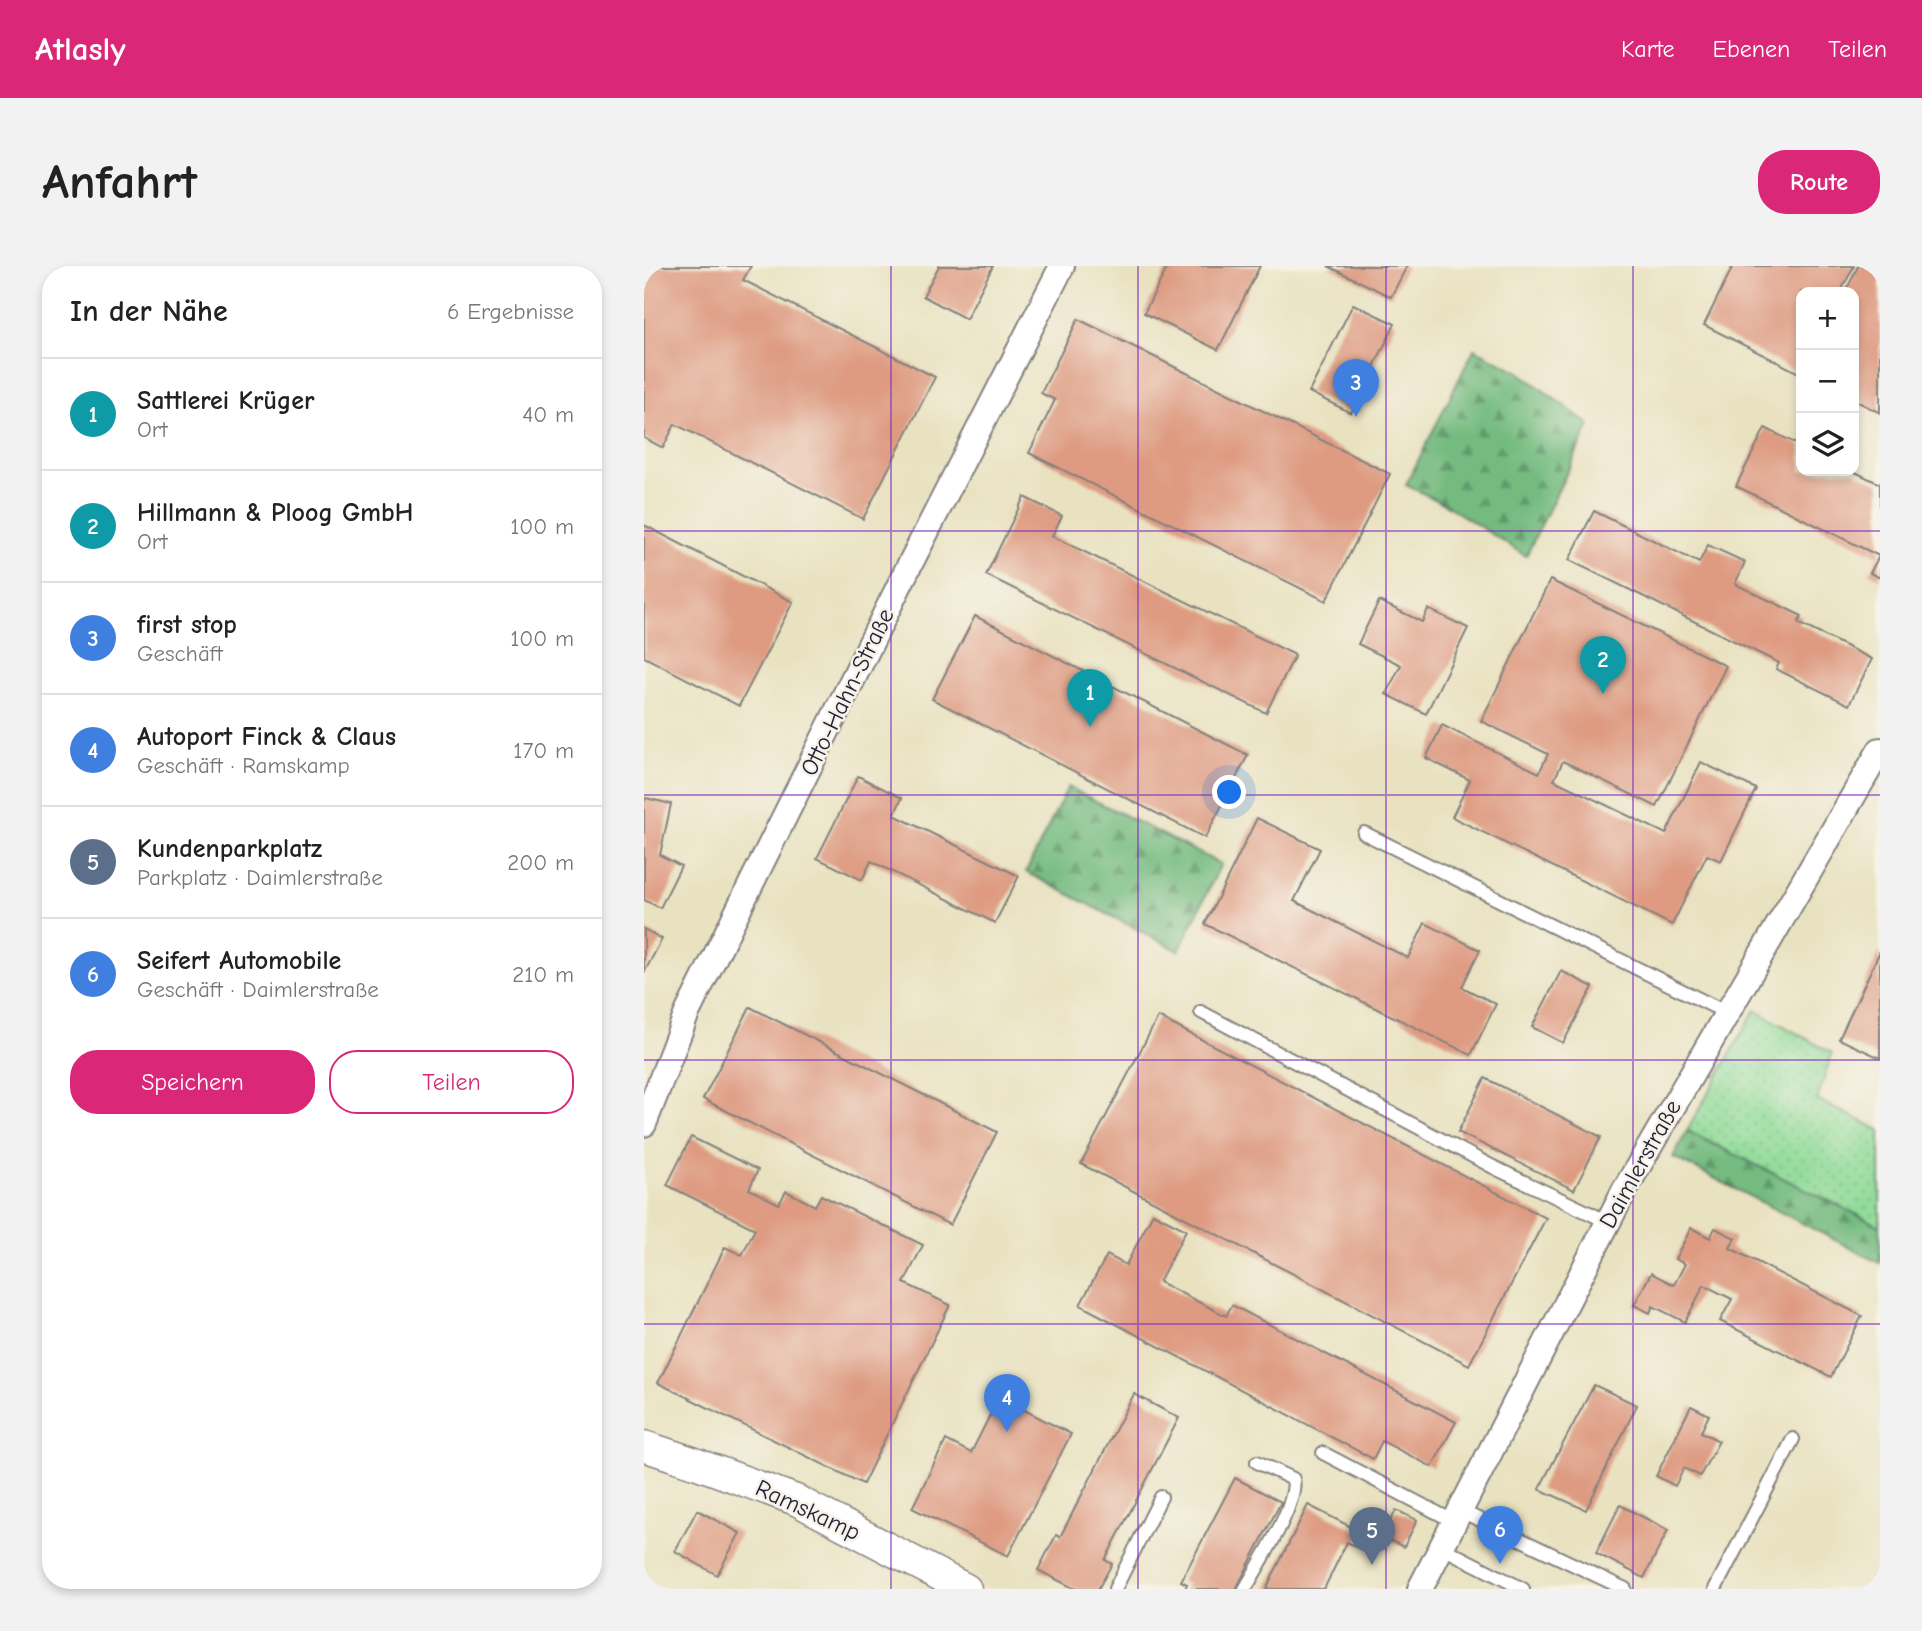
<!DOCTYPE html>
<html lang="de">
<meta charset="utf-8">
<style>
body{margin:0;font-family:"Comic Neue",sans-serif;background:#f2f2f2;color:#222}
.controls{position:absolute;right:21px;top:21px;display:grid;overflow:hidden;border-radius:14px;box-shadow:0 4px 10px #0003}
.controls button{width:63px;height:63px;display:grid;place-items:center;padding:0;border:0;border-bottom:2px solid #e0e0e0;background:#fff;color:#222;font:35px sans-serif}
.you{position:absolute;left:586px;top:527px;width:24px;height:24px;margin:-18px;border:5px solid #fff;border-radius:50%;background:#1a73e8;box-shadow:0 0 0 10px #1a73e833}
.badge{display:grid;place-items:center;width:46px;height:46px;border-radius:50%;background:#db2777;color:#fff;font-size:23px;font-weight:700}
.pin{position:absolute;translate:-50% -58px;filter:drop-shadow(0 2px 4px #0008)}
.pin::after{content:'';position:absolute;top:37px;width:24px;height:21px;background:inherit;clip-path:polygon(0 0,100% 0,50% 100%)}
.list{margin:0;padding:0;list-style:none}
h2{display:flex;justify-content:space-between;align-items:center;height:91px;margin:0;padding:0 28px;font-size:30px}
h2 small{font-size:23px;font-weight:400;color:#767676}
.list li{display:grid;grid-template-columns:46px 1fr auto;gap:21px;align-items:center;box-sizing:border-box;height:112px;padding:0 28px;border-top:2px solid #e0e0e0}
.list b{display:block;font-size:26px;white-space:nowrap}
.list p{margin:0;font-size:23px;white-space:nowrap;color:#767676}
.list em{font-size:23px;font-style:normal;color:#767676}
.actions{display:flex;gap:14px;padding:21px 28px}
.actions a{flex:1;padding:16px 0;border:2px solid #db2777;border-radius:28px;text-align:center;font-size:24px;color:#db2777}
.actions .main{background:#db2777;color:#fff}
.icon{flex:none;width:38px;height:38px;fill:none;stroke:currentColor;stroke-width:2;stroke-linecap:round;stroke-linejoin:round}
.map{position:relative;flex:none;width:1236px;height:1323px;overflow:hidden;border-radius:28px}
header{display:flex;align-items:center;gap:42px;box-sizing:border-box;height:98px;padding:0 35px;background:#db2777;color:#fff}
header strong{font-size:33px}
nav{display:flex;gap:38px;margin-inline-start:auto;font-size:24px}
.intro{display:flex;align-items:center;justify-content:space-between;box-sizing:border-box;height:168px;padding:0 42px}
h1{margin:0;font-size:49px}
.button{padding:18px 32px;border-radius:28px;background:#db2777;color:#fff;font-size:24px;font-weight:700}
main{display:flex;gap:42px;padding:0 42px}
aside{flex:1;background:#fff;border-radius:28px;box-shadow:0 4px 10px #0003}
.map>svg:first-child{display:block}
.grass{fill:url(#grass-dots);stroke:#597e6a;stroke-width:2}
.forest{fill:url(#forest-firs);stroke:#4b6e5e;stroke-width:2}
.building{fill:#de9b82}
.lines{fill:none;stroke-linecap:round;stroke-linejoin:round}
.service-casing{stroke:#86827e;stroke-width:16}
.minor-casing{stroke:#86827e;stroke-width:28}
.tertiary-casing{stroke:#86827e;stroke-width:33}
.service{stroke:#fff;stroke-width:12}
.minor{stroke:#fff;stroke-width:24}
.tertiary{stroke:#fff;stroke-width:30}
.grid{fill:none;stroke:#7b2cbf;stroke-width:2;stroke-opacity:0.55}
.labels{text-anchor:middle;stroke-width:5;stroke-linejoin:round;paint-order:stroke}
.street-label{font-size:24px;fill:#22223b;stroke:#f7f3e8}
</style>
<header>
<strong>Atlasly</strong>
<nav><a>Karte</a><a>Ebenen</a><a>Teilen</a></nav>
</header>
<div class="intro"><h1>Anfahrt</h1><a class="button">Route</a></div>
<main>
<aside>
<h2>In der Nähe<small>6 Ergebnisse</small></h2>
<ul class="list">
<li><span class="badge" style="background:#0f9aa8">1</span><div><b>Sattlerei Krüger</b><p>Ort</p></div><em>40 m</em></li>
<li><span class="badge" style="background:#0f9aa8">2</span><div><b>Hillmann &amp; Ploog GmbH</b><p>Ort</p></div><em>100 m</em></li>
<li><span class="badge" style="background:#3f7fe0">3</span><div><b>first stop</b><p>Geschäft</p></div><em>100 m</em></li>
<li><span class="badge" style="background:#3f7fe0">4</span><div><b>Autoport Finck &amp; Claus</b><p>Geschäft · Ramskamp</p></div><em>170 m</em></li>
<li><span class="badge" style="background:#5c6f8a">5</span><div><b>Kundenparkplatz</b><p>Parkplatz · Daimlerstraße</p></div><em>200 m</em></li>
<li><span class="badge" style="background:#3f7fe0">6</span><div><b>Seifert Automobile</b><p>Geschäft · Daimlerstraße</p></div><em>210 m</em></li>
</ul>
<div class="actions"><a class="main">Speichern</a><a>Teilen</a></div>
</aside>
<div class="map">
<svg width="1236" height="1323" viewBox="0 0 1236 1323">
<defs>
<pattern id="grass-dots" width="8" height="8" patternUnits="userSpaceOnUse" patternTransform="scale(1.75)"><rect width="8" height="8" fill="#90db98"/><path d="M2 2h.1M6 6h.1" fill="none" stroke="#7cbc84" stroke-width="1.8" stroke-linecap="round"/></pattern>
<pattern id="forest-firs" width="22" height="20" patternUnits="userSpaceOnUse" patternTransform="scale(1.75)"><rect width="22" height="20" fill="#74bb80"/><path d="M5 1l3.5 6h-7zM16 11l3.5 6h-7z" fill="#5f986a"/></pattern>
</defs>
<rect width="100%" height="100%" fill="#f7f3e8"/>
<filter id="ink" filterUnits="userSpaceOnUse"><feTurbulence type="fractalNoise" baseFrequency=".0143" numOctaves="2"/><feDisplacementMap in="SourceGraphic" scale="14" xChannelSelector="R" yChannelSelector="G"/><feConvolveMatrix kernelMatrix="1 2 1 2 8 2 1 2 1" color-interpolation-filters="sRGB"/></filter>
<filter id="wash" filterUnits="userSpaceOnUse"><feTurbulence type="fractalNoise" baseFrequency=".00686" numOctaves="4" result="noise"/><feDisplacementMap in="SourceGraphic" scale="28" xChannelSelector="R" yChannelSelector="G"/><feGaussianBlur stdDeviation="1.57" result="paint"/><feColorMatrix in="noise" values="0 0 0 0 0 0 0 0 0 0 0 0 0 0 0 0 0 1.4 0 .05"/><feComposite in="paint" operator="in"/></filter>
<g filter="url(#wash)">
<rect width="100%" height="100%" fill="#e9e2c1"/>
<polygon class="grass" points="1111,744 1188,787 1173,834 1236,864 1236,960 1043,865"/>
<g class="forest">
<polygon points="830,83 872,104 946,159 882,290 799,237 762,219"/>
<polygon points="424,521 577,598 535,685 382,606"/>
<polygon points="1043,865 1236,960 1236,997 1029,891"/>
</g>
<g id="blocks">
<g class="building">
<polygon points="0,0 107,0 99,14 291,111 219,253 31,158 19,182 0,172"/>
<polygon points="295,0 349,0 322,53 279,30"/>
<polygon points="524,0 616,0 574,84 500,47"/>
<polygon points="684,0 763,0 747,31"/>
<polygon points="1089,0 1210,0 1198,23 1202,25 1214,0 1236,0 1236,147 1210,134 1210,26 1157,26 1157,108 1060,59"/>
<polygon points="709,38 751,58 707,147 665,126"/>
<polygon points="434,53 746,208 682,335 385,187 411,134 397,127"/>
<polygon points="1121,162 1157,180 1157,205 1209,205 1236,218 1236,312 1226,307 1235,290 1092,220"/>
<polygon points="380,231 418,250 408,270 651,389 622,447 342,309"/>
<polygon points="950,245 1055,297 1064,279 1101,296 1091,318 1158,350 1154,357 1228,393 1205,439 1132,403 1135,397 925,294"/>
<polygon points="0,259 149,336 95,440 0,391"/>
<polygon points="906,314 1082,400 1013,541 919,495 910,514 1022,568 1057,496 1112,523 1077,595 1063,589 1028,659 808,551 826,514 782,492 798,459 895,507 904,488 837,455"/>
<polygon points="735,335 778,356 784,343 824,362 782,448 742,428 757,399 714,378"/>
<polygon points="331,350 604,489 561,572 288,433"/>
<polygon points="214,510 258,532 250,549 375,610 351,657 227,595 218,614 173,592"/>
<polygon points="2,532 27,538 16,589 37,600 16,642 0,634 0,536"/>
<polygon points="613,552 676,583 650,635 764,692 781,657 836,684 818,721 852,738 827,789 561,658"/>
<polygon points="0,663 18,673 0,707"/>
<polygon points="1236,685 1236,792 1195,773"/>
<polygon points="917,705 949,721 919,777 888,761"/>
<polygon points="106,741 353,866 306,959 59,833"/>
<polygon points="514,751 902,952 825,1099 437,898"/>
<polygon points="841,812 957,871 930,924 814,866"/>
<polygon points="47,871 114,904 105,923 135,938 142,925 171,940 177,929 279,979 260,1017 306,1039 219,1218 14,1117 81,981 98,989 111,963 23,919"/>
<polygon points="509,947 542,964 515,1016 582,1050 588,1039 812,1156 788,1201 738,1175 729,1193 436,1039 463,989 482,999"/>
<polygon points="1047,962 1066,972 1071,962 1091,972 1086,982 1218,1050 1187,1111 1076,1055 1088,1033 1060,1019 1041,1056 1009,1040 1006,1047 990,1039 1007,1007 1030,1019 1041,998 1031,993"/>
<polygon points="950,1119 993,1139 942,1244 895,1223"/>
<polygon points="490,1128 535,1152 461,1294 468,1298 454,1323 431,1323 394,1304 412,1269 416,1271"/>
<polygon points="355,1131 427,1168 364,1290 268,1242 302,1174 327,1187"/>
<polygon points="1047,1140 1065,1149 1057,1166 1075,1175 1056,1210 1040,1202 1031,1220 1012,1210"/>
<polygon points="591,1212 637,1236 592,1323 541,1323 543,1318 537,1315"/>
<polygon points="664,1239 717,1266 711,1280 703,1276 680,1323 622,1323"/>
<polygon points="976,1239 1024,1264 1000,1312 952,1287"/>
<polygon points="53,1244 96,1267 73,1309 31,1285"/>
<polygon points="752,1244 773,1254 760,1281 739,1271"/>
</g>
</g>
</g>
<g filter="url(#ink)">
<use href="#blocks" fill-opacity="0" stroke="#86827e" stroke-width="2"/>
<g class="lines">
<defs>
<g id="service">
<polyline points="720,567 1083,747"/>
<polyline points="557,746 849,901 964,956"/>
<polyline points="679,1187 809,1255"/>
<polyline points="815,1244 981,1323"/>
<polyline points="797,1281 879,1323"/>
<polyline points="471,1323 517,1231"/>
<path d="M601,1323C614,1300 655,1236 649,1213L613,1196"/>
<polyline points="1071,1323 1149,1173"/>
</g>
<g id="minor">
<polyline points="0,858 43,747 264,302 418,0"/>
<polyline points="776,1323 981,923 1236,484"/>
</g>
<polyline id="tertiary" points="0,1180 51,1197 152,1234 322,1323"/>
</defs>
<use href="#service" class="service-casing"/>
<use href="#minor" class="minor-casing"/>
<use href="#tertiary" class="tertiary-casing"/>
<use href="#service" class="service"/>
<use href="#minor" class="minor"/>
<use href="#tertiary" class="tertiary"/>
</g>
</g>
<path class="grid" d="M247,0V1323M494,0V1323M742,0V1323M989,0V1323M0,265H1236M0,529H1236M0,794H1236M0,1058H1236"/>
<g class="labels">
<g class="street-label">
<text transform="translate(203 426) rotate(-64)" y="8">Otto-Hahn-Straße</text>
<text transform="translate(996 898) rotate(-61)" y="8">Daimlerstraße</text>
<text transform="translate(164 1244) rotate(25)" y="8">Ramskamp</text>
</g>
</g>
</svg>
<div class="controls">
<button>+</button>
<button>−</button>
<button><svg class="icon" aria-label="layers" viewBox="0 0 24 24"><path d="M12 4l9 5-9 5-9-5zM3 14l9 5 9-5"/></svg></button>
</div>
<div class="you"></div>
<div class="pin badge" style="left:446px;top:461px;background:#0f9aa8">1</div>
<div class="pin badge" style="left:959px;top:428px;background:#0f9aa8">2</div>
<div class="pin badge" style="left:712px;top:151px;background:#3f7fe0">3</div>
<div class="pin badge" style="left:363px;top:1166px;background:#3f7fe0">4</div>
<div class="pin badge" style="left:728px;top:1299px;background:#5c6f8a">5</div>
<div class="pin badge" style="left:856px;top:1298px;background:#3f7fe0">6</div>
</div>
</main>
